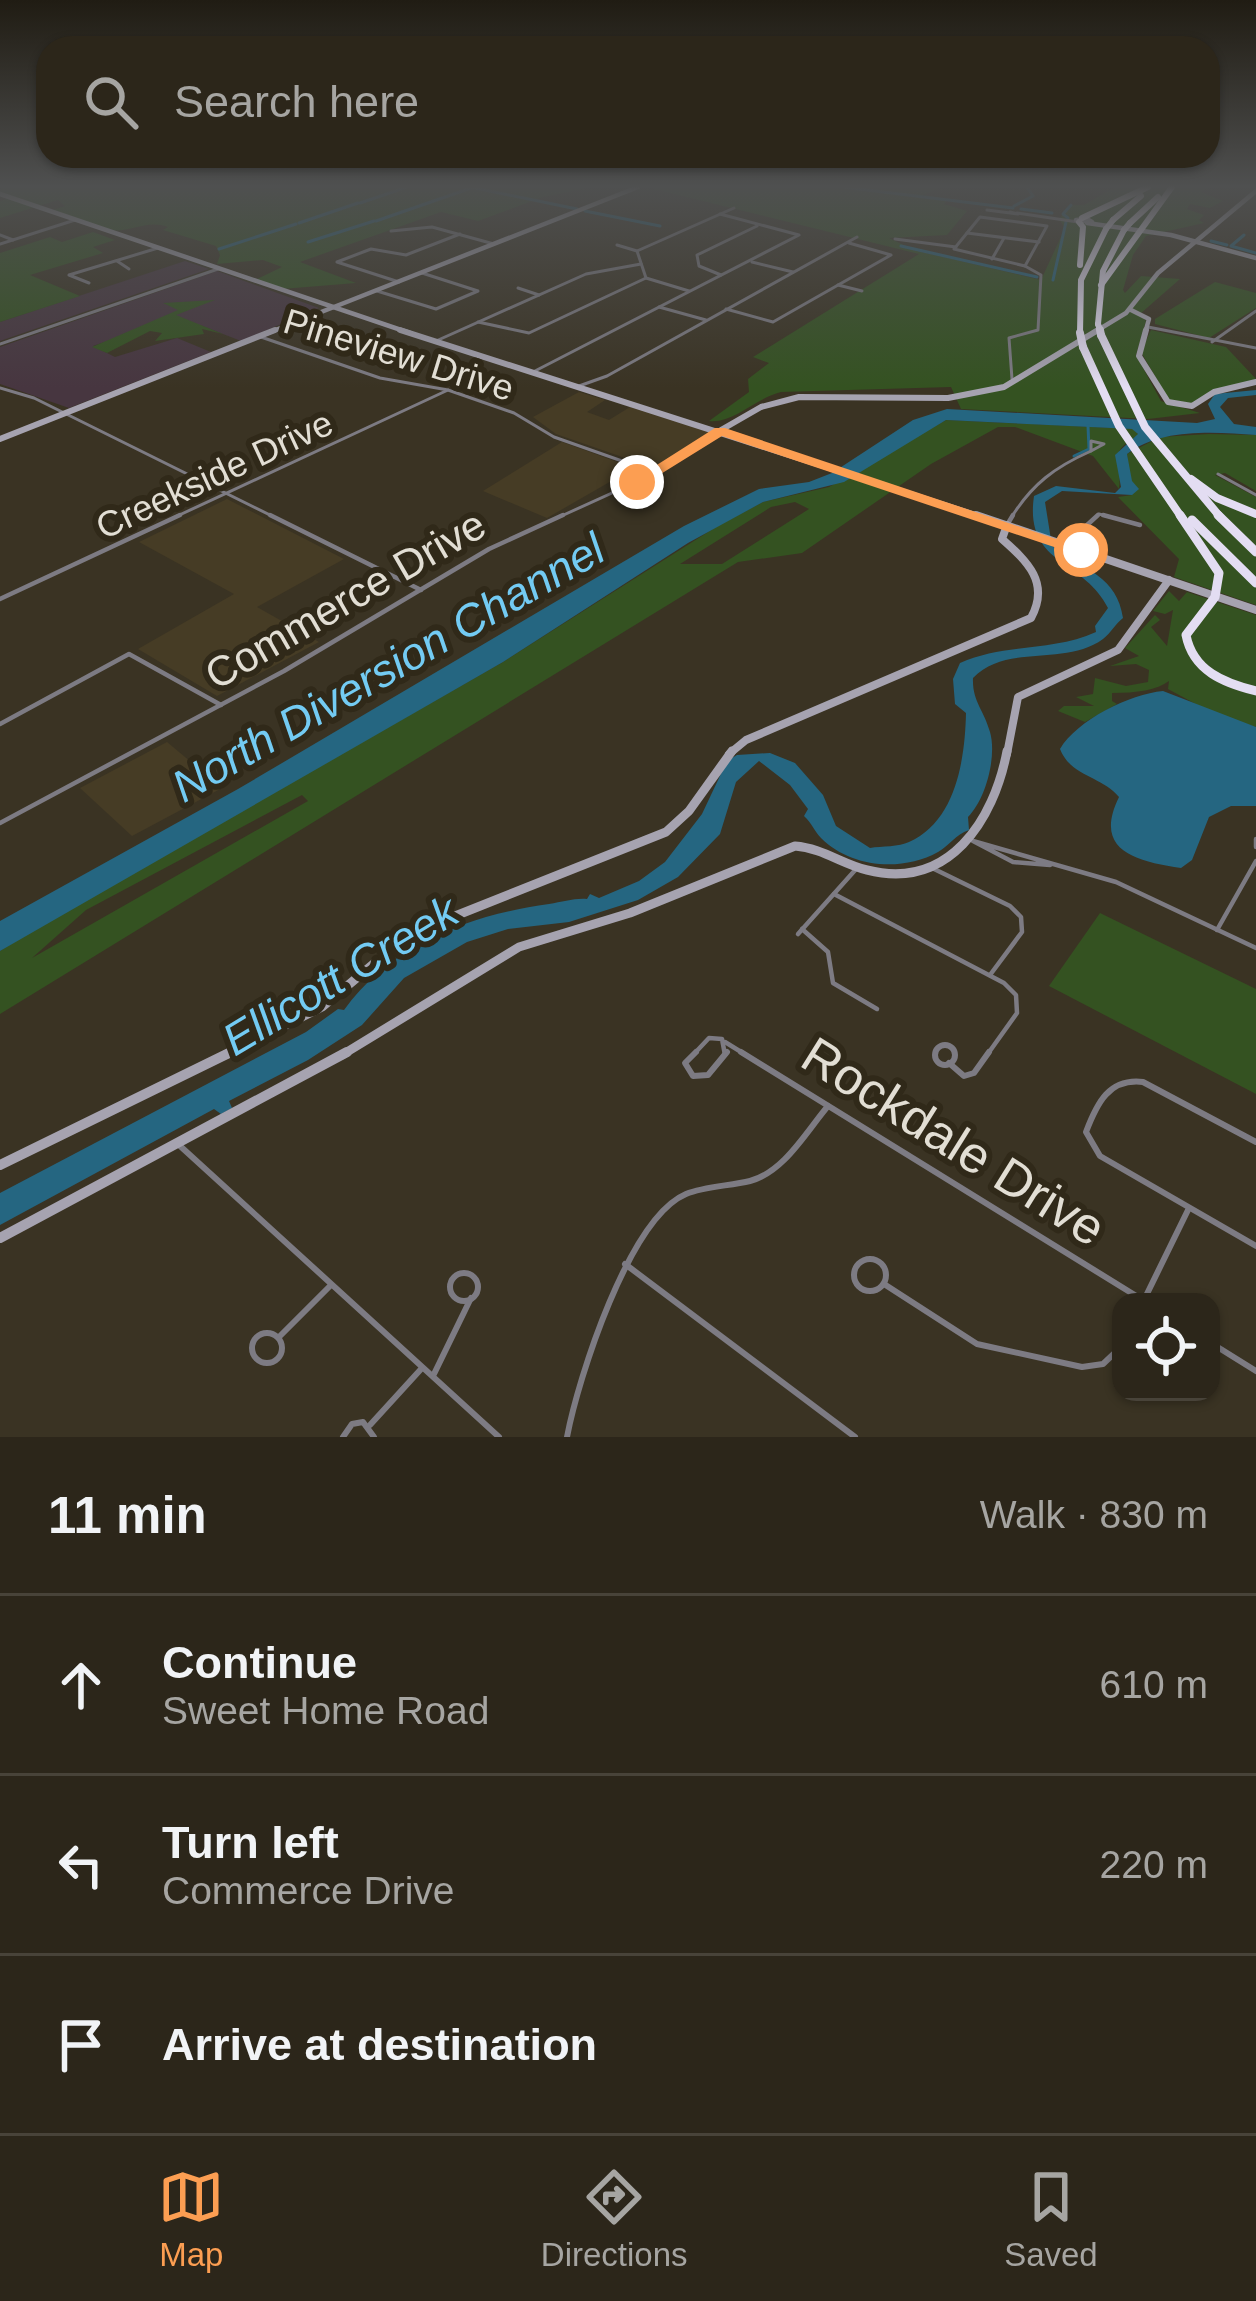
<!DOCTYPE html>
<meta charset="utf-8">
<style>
body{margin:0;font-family:Helvetica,sans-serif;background:#383227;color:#f1f3f6}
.controls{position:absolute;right:36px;bottom:36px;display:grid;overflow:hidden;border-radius:24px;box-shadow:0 3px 9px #0004}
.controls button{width:108px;height:108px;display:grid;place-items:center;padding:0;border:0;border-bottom:3px solid #484339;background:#2c261a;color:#f1f3f6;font:60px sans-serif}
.stop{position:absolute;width:36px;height:36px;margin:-27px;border:9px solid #fc9e52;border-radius:50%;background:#fff}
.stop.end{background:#fc9e52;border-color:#fff;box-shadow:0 3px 12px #0008}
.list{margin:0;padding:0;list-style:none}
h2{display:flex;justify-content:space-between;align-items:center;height:156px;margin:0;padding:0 48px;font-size:51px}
h2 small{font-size:39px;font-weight:400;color:#a6a5a2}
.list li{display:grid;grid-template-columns:78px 1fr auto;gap:36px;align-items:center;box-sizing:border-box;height:180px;padding:0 48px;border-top:3px solid #484339}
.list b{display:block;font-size:45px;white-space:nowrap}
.list p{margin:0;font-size:39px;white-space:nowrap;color:#a6a5a2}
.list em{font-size:39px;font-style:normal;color:#a6a5a2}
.icon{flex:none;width:66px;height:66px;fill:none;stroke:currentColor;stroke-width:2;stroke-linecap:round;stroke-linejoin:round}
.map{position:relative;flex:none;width:1256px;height:1437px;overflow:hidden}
.search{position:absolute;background:#2c261a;box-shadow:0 3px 9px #0004;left:36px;right:36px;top:36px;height:132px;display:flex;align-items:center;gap:30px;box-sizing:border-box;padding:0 42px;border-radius:36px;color:#a6a5a2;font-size:45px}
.sheet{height:696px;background:#2c261a}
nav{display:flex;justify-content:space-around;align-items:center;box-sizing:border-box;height:168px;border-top:3px solid #484339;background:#2c261a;font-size:33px;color:#a6a5a2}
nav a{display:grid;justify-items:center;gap:6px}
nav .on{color:#fc9e52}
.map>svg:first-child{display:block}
.commercial{fill:#473640}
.built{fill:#463c25}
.green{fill:#345221;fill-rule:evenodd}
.water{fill:#256681}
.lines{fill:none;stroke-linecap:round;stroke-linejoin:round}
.stream{stroke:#256681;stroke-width:3}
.street-far2{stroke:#7d7b83;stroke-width:3}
.street-far1{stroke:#7d7b83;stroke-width:4.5}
.street{stroke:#7d7b83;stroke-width:6}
.secondary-far4{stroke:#a6a3b0;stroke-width:4.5}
.secondary-far3{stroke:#a6a3b0;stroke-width:6}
.secondary-far2{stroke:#a6a3b0;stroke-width:8}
.secondary-far1{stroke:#a6a3b0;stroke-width:9}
.secondary{stroke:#a6a3b0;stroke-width:10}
.highway-far2{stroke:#e3ddf2;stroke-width:6}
.highway-far1{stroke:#e3ddf2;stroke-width:8}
.highway{stroke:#e3ddf2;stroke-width:9}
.highway-bridge-far1{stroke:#e3ddf2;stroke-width:6}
.highway-bridge{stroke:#e3ddf2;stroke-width:8}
.route{fill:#fc9e52}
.labels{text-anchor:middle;stroke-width:12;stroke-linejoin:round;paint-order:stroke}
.far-street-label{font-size:36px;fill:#e2ded4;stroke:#302919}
.street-label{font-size:42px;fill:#e2ded4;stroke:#302919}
.water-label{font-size:45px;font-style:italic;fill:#73cbf3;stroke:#302919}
.near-street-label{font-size:51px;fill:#e2ded4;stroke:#302919}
</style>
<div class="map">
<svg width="1256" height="1437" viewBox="0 0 1256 1437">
<rect width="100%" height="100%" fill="#3a3323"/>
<g class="commercial">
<polygon points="185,261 209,269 0,341 0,322"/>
<polygon points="217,271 319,308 241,341 200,325 173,335 150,326 93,346 115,357 177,338 211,352 69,408 0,384 0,347"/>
</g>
<g class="built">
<polygon points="579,392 605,400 587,412 609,420 630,407 711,433 654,468 556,434 533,417"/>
<polygon points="562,442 634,468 547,518 483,491"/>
<polygon points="227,499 344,559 257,607 319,642 217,696 138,649 234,594 139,542"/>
<polygon points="167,742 222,788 132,836 80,788"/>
</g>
<g class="green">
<path d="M1,187H593L543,197L478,221L441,212L300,262L356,283L282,289L255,280L282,267L263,260L217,264L220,255L216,246L163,230L168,227C146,219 131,233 110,230C91,227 71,216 53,210L65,206L58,200L0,218V201L12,197L0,192Z"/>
<path d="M646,187H941L924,195L948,199L944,204L967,211L947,235L889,238L914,250L1041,280L1065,228L1059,219L1071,205H1084L1115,187H1209L1201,192L1223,201L1210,208L1190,204L1187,209L1204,215L1199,220L1204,223L1146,236L1133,255L1123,290L1125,293L1141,276L1180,279L1140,314L1146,321L1136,355L1161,401L1200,413L1148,419L961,409L951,387L781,392C756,398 733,424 709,421L749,392L748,379L769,363L753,357L919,254Z"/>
<polygon points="93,232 115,240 93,247 103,253 30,275 80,296 0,322 0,253 50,237 62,242"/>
<polygon points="1215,282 1256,293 1256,308 1209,338 1155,324 1155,319"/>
<polygon points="215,300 176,315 223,334 202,329 204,334 155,341 162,333 150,331 107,353 92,347 178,310 163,303"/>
<polygon points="1151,330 1226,347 1256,379 1186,405 1169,400 1141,352"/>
<path d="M946,420L1133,429L1139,435C1105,454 1123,459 1119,489L1093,456L1015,427H998L931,464L802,553L738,562L0,1014V951L37,927L503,662L716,527L763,502L829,487ZM795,502L809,509L722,564H680L771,507ZM302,795L308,801L32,958L86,910Z"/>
<polygon points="1209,434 1256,435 1256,491 1225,473 1215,475 1256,497 1256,605 1174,577 1179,559 1118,497 1132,495 1127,454 1160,437"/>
<path d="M1169,591L1179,601L1187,592L1256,615V727L1216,715L1168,689L1169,681C1157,690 1137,693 1112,693V701L1117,704L1085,722L1058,711L1064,706H1094L1076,697L1093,694L1095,678L1126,686L1148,682L1149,670L1136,664L1110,666L1139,656L1125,648L1155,615L1160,620L1151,627L1167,646L1173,610L1165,614L1153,611Z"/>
<polygon points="1100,913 1256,989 1256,1094 1049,986"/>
</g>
<g class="water">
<path d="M1256,390V395L1228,398L1220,407L1234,424L1256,427V435C1214,432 1161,428 1127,454L1132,481L1139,489L1132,495L1062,491L1045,502L1052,546C1086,570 1117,577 1123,618C1115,624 1111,633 1103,639C1065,667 1007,643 973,678C972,701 984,710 990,732C997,756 986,799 968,817L969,830C955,835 950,845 938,852C902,872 851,868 821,838C814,831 812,823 804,816L808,809L790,785L759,761L736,782L720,834L678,877L638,900L569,922L508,929L467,942L404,978L362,1025L308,1060L229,1101L232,1108L221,1114L214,1109L0,1225V1193L306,1032L338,1009L344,1010C393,943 470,915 549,904C563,902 574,898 587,899L590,894L599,898L639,881L665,862L702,814L727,761L737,755L770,753L795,763L823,795L836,826L870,848C882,846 899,847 909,842C957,821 965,757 966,713L955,704L953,679L960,663C1005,643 1052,652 1096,632L1095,626L1108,608C1083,558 1024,566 1034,496L1056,486L1115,493L1121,487L1115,455L1138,434L1132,429L946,420L844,482L763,502L688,543L503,662L0,951V921L238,789L684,526L759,489L809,482L832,473L913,420L947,409L1197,423L1215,419L1208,404L1215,394Z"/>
<path d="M1163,691L1256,727V806H1231L1209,817L1192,860L1181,868C1134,861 1093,850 1119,797C1102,776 1071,777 1060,749C1077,720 1130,694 1163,691Z"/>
</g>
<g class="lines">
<g class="stream">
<polyline points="470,187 577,209"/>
<polyline points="843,187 1013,208"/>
<polyline points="360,203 407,187"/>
<polyline points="1014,206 1033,196 1027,187"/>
<polyline points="1021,209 1052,213"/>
<polyline points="585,211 660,226"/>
<polyline points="1068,218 1063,214 1071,205"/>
<polyline points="376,221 471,188"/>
<polyline points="299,223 358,203"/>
<polyline points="1244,235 1231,246 1256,253"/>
<polyline points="1211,241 1227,245"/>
<polyline points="308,242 374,221"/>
<polyline points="901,246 1037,277"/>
<polyline points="219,249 296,224"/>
<polyline points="1053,280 1066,222"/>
<polyline points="1074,456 1089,449 1088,426"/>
</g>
<g class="street-far2">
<polyline points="987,210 1018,214 1010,212"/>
<polyline points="1017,213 1078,222"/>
<polygon points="980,217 1047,226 1025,266 954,249"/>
<polyline points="391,231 432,227 494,244"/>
<polyline points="967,233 1039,242"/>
<polyline points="0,235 13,240"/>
<polyline points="895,239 956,247"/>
<polyline points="0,244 75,220"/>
<polyline points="617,245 637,251 646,278 689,291"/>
<polyline points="637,251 734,208"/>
<polyline points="992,259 1004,238"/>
<polyline points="117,261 129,269"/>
<polyline points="752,262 793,272"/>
<polyline points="721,275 699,266 697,255 757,226"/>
<polyline points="399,282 337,262 371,249 406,255 460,234"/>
<polyline points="89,283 69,275 158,248"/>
<polyline points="838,285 862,291"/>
<polyline points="518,288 539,295"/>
<polyline points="377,291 436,309 478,291 422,273"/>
<polyline points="659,307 706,320"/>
<polyline points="726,309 773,322 891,255 849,243"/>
<polyline points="478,322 529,333 646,278"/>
<polyline points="1148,327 1256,348"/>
<polyline points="261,337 380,378 448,390 514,413 554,437 656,473"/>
<polyline points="436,341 586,274 641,264"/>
<polyline points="1212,342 1256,311"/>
<polyline points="0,344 218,269"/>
<polyline points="533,372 799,235 720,214"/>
<polyline points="1012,379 1009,338 1038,330 1041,275 1025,266"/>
<polyline points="579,386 607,376 857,237"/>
<polyline points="0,388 34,398 276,518"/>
<polygon points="1091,441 1104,444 1091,451"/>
<polyline points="1218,474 1256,495"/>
<polyline points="173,518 448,390"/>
<polyline points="557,518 656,473 715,434"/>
<path d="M1011,518C1032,484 1055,467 1091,451"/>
<polyline points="1095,518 1099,514 1114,518"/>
</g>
<g class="street-far1">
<polyline points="270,515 421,590"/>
<polyline points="1103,515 1140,525"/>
<polyline points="1007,525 1013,515"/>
<polyline points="1081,550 1082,543 1074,537 1098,515"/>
<polyline points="0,599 180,515"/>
<polyline points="0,724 129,654 221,705"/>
<polyline points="0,823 284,671 489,549 563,515"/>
<polyline points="1256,839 1256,847"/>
<polyline points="1050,865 1013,862 973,841 1116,882 1256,948"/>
<polyline points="930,867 1010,906 1021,917 1022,932 990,975"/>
<polyline points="834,894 1004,983 1016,995 1017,1013 987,1055"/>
<polyline points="802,929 828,952 833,983 877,1009"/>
<polyline points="1217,930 1256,861"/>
<polyline points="798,934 857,868"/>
<polyline points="725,1042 746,1055"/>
<polyline points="693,1055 709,1038 722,1039 725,1055"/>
</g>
<g class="street">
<circle cx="945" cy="1055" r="10"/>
<polyline points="696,1052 685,1063 693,1076 708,1075 727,1052"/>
<polyline points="741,1052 1146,1302"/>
<polyline points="949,1063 964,1076 974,1073 989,1052"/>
<path d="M1256,1142L1143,1082C1109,1078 1097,1103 1086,1132L1100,1156L1256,1246"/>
<polyline points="179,1145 499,1437"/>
<circle cx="870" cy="1275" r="16"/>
<polyline points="625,1264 855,1437"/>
<circle cx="464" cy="1287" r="14"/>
<polyline points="884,1284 977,1344 1082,1367 1103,1364 1121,1347"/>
<polyline points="1143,1302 1188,1210"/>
<circle cx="267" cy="1348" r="15"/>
<polyline points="280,1336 331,1285"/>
<polyline points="1211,1343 1256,1371"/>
<polyline points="434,1374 471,1298"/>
<polyline points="370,1425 422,1368"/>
<polyline points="343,1437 352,1424 363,1422 374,1437"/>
<path d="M567,1437C578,1379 629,1218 686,1194C705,1186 730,1186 750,1181C784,1172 806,1132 828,1106"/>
</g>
<g class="secondary-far4">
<polyline points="0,194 410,333"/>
<polygon points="1087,219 1092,222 1076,220"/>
<polyline points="1087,223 1171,235 1256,258"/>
<polyline points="1131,310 1149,319 1145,333"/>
<polyline points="268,333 638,187"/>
<polyline points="1093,333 1126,313 1158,273 1256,191"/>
</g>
<g class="secondary-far3">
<polyline points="400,330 985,518"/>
<polyline points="1146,330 1139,356 1168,402 1192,406 1214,392 1256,382"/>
<polyline points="721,430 761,407 799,397 948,398 1004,387 1098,330"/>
<polyline points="0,439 275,330"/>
</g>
<g class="secondary-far2">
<polyline points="976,515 1256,610"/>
<path d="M729,754L746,740L1031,618C1050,583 1028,562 1002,539L1007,525"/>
<polyline points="1007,754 1018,697 1118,650 1169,580"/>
</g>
<g class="secondary-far1">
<polyline points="225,1055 322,1007 383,956 430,926 666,832 689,811 732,751"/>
<path d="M342,1055L519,947L630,913L795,846C822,848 842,864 867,870C949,891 994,820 1007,751"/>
</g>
<g class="secondary">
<polyline points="0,1165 231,1052"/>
<polyline points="0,1238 347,1052"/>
</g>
<g class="highway-far2">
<polyline points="1082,218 1148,187"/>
<polyline points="1113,220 1141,196"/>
<polyline points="1079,222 1083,227 1080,265"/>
<polyline points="1130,223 1158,197"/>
<polyline points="1101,285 1172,187"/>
<polyline points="1098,324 1103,271 1124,230"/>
<polyline points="1080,333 1081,280 1106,229"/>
</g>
<g class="highway-far1">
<polyline points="1101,335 1145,427 1221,518"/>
<polyline points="1083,347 1119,426 1182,518"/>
<polyline points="1191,479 1217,498 1256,514"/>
</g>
<g class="highway">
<path d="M1180,515L1219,573L1215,597L1186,635C1193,671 1224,683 1256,691"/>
<polyline points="1218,515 1256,552"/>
<polyline points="1192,520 1256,583"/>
</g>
<g class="highway-bridge-far1">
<polyline points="1106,229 1113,220"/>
<polyline points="1124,230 1130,223"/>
<polyline points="1098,324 1101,333"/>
</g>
<g class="highway-bridge">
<polyline points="1100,330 1101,335"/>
<polyline points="1080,333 1083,347"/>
</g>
</g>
<linearGradient id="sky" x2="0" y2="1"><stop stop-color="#201c13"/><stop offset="0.48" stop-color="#4f5050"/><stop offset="1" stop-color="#4f5050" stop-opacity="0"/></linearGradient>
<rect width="1256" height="388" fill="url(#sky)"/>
<polygon class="route" points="715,428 725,428 1089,550 1075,554 722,436 643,485 630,482"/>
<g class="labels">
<g class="far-street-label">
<text transform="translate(399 354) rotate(17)" y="13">Pineview Drive</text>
<text transform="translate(214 474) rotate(-25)" y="13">Creekside Drive</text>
</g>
<g class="street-label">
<text transform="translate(345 599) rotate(-30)" y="15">Commerce Drive</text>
</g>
<g class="water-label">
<text transform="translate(388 667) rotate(-30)" y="16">North Diversion Channel</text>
<text transform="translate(340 975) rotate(-31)" y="16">Ellicott Creek</text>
</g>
<g class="near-street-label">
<text transform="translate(954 1141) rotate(32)" y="18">Rockdale Drive</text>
</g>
</g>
</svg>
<div class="controls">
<button><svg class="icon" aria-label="locate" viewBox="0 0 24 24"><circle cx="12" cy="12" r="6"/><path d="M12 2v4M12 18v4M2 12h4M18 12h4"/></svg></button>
</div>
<div class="stop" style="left:1081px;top:550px"></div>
<div class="stop end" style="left:637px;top:482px"></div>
<div class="search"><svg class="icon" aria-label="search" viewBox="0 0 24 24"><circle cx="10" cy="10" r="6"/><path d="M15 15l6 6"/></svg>Search here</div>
</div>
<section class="sheet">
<h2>11 min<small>Walk · 830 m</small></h2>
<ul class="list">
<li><svg class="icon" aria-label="ahead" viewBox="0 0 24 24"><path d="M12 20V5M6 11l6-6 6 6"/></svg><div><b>Continue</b><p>Sweet Home Road</p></div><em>610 m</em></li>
<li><svg class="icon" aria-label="left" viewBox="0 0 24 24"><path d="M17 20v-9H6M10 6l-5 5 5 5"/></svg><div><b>Turn left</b><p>Commerce Drive</p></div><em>220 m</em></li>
<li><svg class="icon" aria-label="arrive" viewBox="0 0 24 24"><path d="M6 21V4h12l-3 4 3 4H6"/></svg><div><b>Arrive at destination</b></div></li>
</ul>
</section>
<nav>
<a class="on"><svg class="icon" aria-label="map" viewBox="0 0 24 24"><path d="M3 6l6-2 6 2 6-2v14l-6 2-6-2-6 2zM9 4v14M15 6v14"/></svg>Map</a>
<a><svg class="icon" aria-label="directions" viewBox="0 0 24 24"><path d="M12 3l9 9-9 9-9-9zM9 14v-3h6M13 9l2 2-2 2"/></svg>Directions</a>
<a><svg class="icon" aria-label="saved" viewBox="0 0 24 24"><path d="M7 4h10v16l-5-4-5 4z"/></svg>Saved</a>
</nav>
